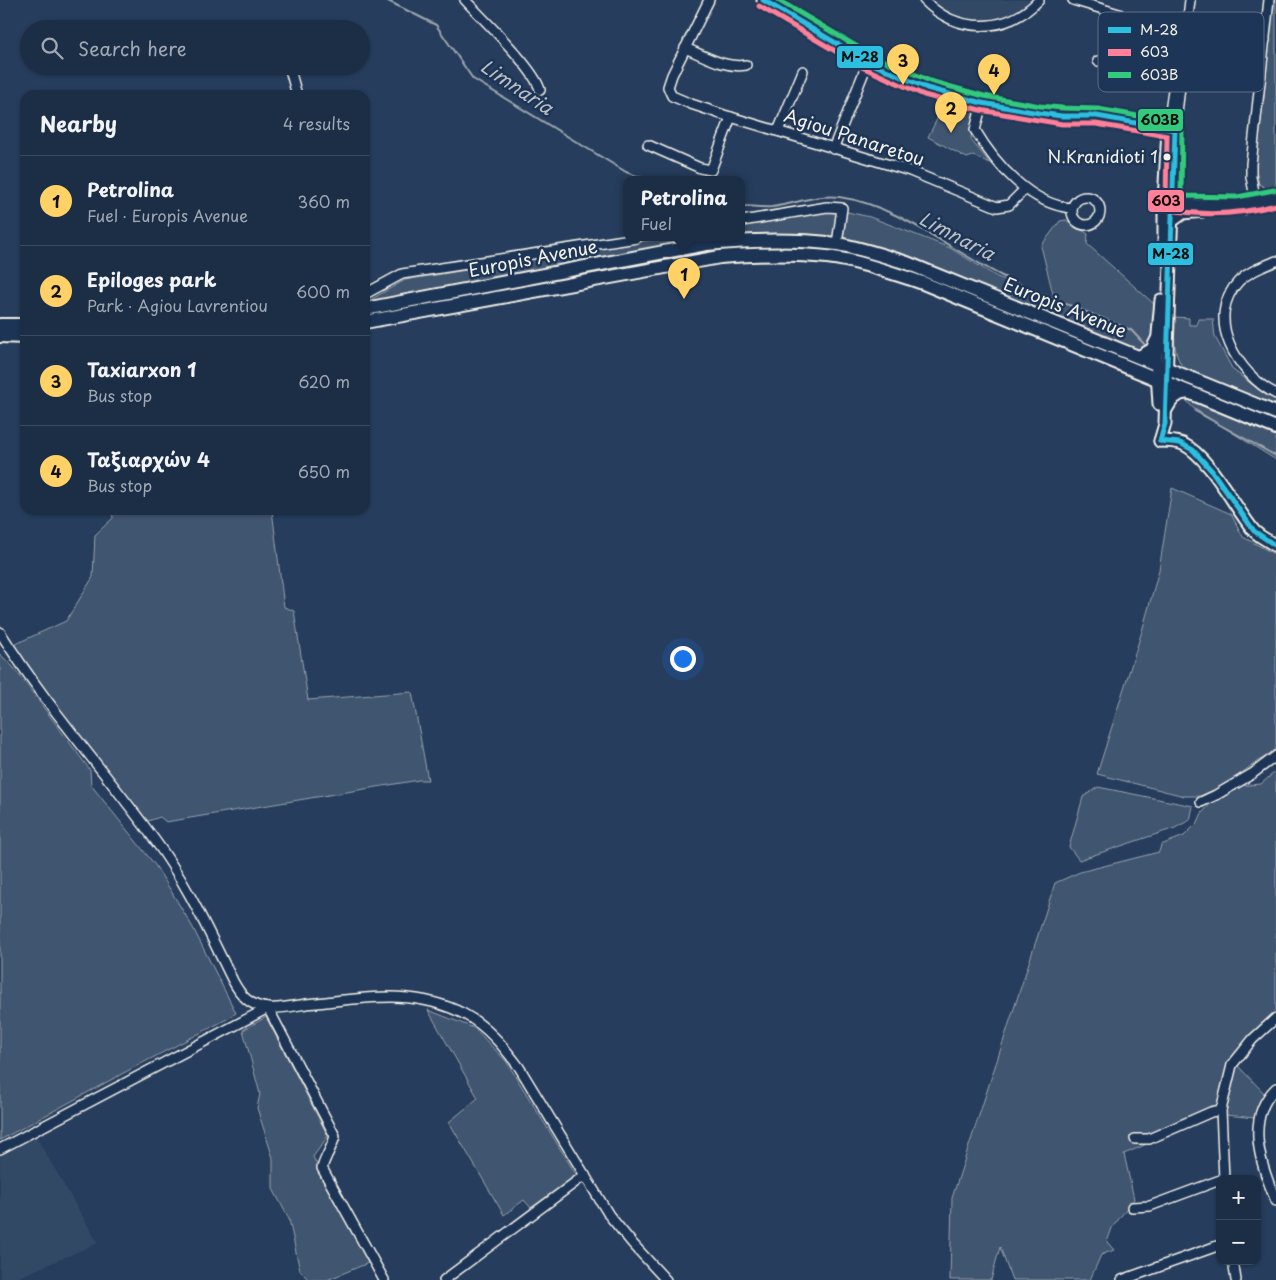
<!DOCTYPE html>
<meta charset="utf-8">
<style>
body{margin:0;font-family:"Playpen Sans",sans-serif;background:#293a51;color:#f1f3f6}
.controls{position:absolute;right:15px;bottom:15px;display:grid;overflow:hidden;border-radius:10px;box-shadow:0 1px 4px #0004}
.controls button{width:45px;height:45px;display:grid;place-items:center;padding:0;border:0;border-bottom:1px solid #3a4a5f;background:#1c2e46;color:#f1f3f6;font:25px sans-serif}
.you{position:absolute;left:682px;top:658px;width:18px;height:18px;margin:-12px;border:4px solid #fff;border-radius:50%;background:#1a73e8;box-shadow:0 0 0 8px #1a73e833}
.badge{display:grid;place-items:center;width:32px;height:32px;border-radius:50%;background:#ffd166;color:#111;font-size:16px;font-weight:700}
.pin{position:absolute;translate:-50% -41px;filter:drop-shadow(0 1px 2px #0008)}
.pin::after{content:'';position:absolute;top:26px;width:18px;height:15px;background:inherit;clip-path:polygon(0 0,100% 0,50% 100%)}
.popup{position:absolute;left:623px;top:176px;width:122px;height:65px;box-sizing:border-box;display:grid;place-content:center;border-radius:10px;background:#1c2e46;filter:drop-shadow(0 1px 4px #0005);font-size:16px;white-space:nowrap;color:#a0a8b3}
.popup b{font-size:19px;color:#f1f3f6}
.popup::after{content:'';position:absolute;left:50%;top:100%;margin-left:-10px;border:10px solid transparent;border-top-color:#1c2e46}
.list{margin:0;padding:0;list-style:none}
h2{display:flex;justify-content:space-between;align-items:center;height:65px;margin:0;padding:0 20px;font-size:21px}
h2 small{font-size:16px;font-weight:400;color:#a0a8b3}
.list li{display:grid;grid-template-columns:32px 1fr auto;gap:15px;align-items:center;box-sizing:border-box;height:90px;padding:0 20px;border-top:1px solid #3a4a5f}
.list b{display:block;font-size:19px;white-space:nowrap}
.list p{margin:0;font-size:16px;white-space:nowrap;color:#a0a8b3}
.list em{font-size:16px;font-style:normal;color:#a0a8b3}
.icon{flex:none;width:28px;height:28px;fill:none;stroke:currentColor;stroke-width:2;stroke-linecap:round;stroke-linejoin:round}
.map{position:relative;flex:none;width:1276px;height:1280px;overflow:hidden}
.search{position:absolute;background:#1c2e46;box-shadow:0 1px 4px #0004;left:20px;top:20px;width:350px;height:55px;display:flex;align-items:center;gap:12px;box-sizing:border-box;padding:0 18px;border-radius:28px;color:#a0a8b3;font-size:19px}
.panel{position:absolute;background:#1c2e46;box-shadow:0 1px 4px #0004;left:20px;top:90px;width:350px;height:425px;border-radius:15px}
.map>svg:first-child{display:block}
.built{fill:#334966}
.green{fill:#40546f;stroke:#9aa2ac}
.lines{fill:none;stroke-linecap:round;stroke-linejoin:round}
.stream{stroke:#9fa7ae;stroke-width:2}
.minor-casing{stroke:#f4f1e8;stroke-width:12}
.major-casing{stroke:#f4f1e8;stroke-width:15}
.highway-casing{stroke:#f4f1e8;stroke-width:16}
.minor{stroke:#1d3557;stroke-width:9}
.major{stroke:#1d3557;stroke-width:11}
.highway{stroke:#1d3557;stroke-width:12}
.bus-1-casing{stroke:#1d3557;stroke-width:9}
.bus-2-casing{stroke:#1d3557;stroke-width:9}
.bus-3-casing{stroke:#1d3557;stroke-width:9}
.bus-1{stroke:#2dbfdf;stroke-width:5}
.bus-2{stroke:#ff8098;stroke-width:5}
.bus-3{stroke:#33ca7d;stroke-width:5}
.bus-dot{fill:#f4f1e8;stroke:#1d3557;stroke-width:2}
.labels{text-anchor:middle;stroke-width:5;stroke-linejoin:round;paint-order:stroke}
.bus-label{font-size:17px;fill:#f4f1e8;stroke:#1d3557;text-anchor:end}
.street-label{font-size:18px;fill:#f4f1e8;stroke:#1d3557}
.water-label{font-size:19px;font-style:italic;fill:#bcbfc2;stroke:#1d3557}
.key{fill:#1d3557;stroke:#5e6d82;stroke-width:1}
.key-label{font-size:14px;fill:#f4f1e8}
.line-badge{stroke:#1d3557;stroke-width:2}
.pale-badge-label{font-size:14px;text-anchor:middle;font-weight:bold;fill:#111}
</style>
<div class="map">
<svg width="1276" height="1280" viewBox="0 0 1276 1280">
<rect width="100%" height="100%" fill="#263d5d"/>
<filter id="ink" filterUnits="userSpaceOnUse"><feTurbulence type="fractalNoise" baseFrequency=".02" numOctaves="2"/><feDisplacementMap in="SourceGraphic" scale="10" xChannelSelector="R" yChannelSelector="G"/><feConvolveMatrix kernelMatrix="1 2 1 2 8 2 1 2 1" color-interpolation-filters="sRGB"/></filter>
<g filter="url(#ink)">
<g class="built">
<polygon points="931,0 1034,0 1024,10 1002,20 975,22 943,11"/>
<polygon points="36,1137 98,1243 17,1278 17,1280 0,1280 0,1155"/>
</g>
<g class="green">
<polygon points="1273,0 1276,0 1276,190 1273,192 1259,184 1255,165 1264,96"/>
<polygon points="947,99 967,105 973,113 971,140 990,163 973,156 967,158 928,137"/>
<polygon points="829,208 870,217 950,248 997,277 1054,298 1041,246 1060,221 1066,220 1088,234 1087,244 1154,304 1151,347 1141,352 1095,335 929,265 857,244 730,240 365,303 405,280 664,238 742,238 742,225"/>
<path d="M1175,317L1189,318V325H1197L1198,319H1213L1215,337L1233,370L1266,395L1276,399V460L1193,408L1185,399L1187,373C1171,353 1175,341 1175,317Z"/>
<polygon points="1172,488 1231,514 1243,537 1276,555 1276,751 1258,761 1222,787 1200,796 1184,796 1097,774 1142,631 1159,570"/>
<polygon points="112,510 272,510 284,607 294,611 308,700 412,692 428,780 419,780 166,822 160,817 148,821 62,715 13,645 66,621 93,577 95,535 113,518"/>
<polygon points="0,654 14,668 90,770 91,785 155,865 168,886 192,926 236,1013 227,1019 131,1069 0,1140"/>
<path d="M1276,771V1012C1262,1022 1233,1049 1232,1066H1238L1266,1095L1255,1118L1216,1114L1124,1154L1134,1199L1112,1228L1107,1242L1114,1250L1101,1255L1090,1280H1012L1000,1247L991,1280H950L952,1198L1055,883L1080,872L1159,852L1161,845L1184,836L1198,822L1202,813L1212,802L1237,786L1261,784Z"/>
<polygon points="1098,787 1193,806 1190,820 1175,828 1079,860 1069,847 1083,797"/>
<polygon points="428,1010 474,1028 506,1061 577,1176 531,1208 524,1200 504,1215 449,1122 478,1098"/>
<polygon points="266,1017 328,1136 313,1157 368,1263 327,1280 309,1280 300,1271 289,1219 273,1189 273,1158 257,1108 260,1094 243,1030"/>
</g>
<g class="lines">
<g class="stream">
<polyline points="386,0 436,25 473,79 626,172 648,180"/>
<path d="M742,206C751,206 762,208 772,207C794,204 817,194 839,197C898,205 950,250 1002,276C1043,296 1088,312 1131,330L1146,346"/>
<polyline points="1195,411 1276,456"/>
</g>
<defs>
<g id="minor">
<path d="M465,0C482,18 535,69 540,90"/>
<polyline points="709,0 672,75 668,87 672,96 691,104 724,115 910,171 997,207 1009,205 1025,189"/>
<path d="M924,0C956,34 1007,34 1039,0"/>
<polyline points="1073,0 1119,14 1114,61 1098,61"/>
<polyline points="1182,28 1265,40"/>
<path d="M685,48C703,55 725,69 746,65"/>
<polyline points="289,66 297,95"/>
<path d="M982,103L975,130C995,164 1031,205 1072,208"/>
<polyline points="1169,119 1176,68"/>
<polyline points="1175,130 1190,0"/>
<polyline points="778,131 803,71"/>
<polyline points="648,145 700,168 711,170 731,117"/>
<polyline points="833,149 868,62"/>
<circle cx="1086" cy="211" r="14"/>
<path d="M1167,202C1200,207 1245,207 1276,197"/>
<polyline points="1256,202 1251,177 1251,164 1269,0"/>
<polyline points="1197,210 1244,210 1256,202"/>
<polyline points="742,221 827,207 842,208 837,244"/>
<path d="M1276,261C1263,267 1249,271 1239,281C1203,318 1238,375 1276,394"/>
<polyline points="365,294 402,274 637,238"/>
<path d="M0,632C46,706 103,769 154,839C187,883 209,933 233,981C241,996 250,1006 268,1008C280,1009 294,1006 306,1004C361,999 412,987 464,1014C487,1026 504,1047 519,1067L609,1215L632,1243L666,1280"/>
<polyline points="1201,802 1216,795 1252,774 1276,756"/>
<path d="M268,1008L335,1136C332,1148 325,1157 322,1168L384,1280"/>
<path d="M1276,1088C1244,1119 1261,1166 1276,1201"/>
<polyline points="1135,1139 1149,1139 1211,1112 1221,1110"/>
<polyline points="0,1149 268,1008"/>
<polyline points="1224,1179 1221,1110 1232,1065 1253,1039 1276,1018"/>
<polyline points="1132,1207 1150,1206 1220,1180"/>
<polyline points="1233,1261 1236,1280"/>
<polyline points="444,1280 585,1175"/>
<polyline points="1122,1280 1220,1245"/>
</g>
<g id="major">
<polyline points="763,0 868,62 927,88 982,103 1039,113 1062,116 1097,116 1175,130 1168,316 1165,424 1160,441"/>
<polyline points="1149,125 1162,121 1170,113"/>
<polyline points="1172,221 1183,213 1203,211"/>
<polyline points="1164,244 1164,202 1168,129"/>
<polyline points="1159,404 1156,357 1161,300"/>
<path d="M1160,441C1168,441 1176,441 1183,444C1209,456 1235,508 1254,531L1260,536L1276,546"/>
</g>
<g id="highway">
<path d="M365,309L706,244C749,240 794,239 837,244C861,248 884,256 907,263L1276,413"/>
<path d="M365,322L720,257C756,254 792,253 827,257C860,261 892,273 923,283L1276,428"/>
<polyline points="0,325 25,325"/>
<polyline points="0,336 25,337"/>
<polyline points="1139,357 1152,350 1157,340"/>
<path d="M1166,409C1171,399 1179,390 1191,393"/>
</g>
</defs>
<use href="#minor" class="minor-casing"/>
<use href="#major" class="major-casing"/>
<use href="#highway" class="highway-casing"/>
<use href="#minor" class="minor"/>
<use href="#major" class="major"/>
<use href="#highway" class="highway"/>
<defs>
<g id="bus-1">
<polyline points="763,0 868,62 927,88 982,103 1039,113 1062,116 1097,116 1175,130 1165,424 1160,441"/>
<polyline points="1160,441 1180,443 1193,450 1212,471 1254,531 1276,546"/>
</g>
<path id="bus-2" d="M759,6L864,68L924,95L980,110L1038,120L1062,124H1096L1167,136L1166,204L1170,210C1204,216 1242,214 1276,205"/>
<polyline id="bus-3" points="778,0 871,55 930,81 984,96 1040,106 1062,108 1098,109 1178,123 1182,129 1181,196 1237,197 1274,190"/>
</defs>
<use href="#bus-1" class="bus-1-casing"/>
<use href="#bus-2" class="bus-2-casing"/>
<use href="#bus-3" class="bus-3-casing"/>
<use href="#bus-1" class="bus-1"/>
<use href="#bus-2" class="bus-2"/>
<use href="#bus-3" class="bus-3"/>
</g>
</g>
<circle class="bus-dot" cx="1167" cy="157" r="4.5"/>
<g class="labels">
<g class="bus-label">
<text x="1158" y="163">N.Kranidioti 1</text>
</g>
<g class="street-label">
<text transform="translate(854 138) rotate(18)" y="6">Agiou Panaretou</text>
<text transform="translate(533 259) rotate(-11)" y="6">Europis Avenue</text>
<text transform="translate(1065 308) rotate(22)" y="6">Europis Avenue</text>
</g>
<g class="water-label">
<text transform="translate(517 87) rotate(34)" y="7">Limnaria</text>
<text transform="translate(957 236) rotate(28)" y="7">Limnaria</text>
</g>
</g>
<rect x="1098" y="12" width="166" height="80" rx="8" class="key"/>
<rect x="1108" y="27" width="23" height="6" fill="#2dbfdf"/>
<rect x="1108" y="49" width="23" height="7" fill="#ff8098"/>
<rect x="1108" y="72" width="23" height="6" fill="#33ca7d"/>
<g class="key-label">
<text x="1140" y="35">M-28</text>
<text x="1140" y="57">603</text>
<text x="1140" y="80">603B</text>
</g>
<g class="line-badge">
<rect x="836" y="45" width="48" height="24" rx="5" fill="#2dbfdf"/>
<rect x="1137" y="108" width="47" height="24" rx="5" fill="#33ca7d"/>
<rect x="1147" y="189" width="38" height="24" rx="5" fill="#ff8098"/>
<rect x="1147" y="242" width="47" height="24" rx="5" fill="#2dbfdf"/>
</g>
<g class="pale-badge-label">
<text x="860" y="62">M-28</text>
<text x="1160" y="125">603B</text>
<text x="1166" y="206">603</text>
<text x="1171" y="259">M-28</text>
</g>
</svg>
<div class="controls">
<button>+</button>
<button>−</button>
</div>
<div class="you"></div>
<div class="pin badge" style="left:684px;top:299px">1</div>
<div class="popup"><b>Petrolina</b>Fuel</div>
<div class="pin badge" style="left:951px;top:133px">2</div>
<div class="pin badge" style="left:903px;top:85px">3</div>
<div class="pin badge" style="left:994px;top:95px">4</div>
<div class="search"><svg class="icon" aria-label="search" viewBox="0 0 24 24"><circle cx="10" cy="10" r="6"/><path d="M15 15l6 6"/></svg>Search here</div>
<section class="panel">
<h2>Nearby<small>4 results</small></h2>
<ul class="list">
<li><span class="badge">1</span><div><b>Petrolina</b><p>Fuel · Europis Avenue</p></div><em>360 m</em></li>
<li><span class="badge">2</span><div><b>Epiloges park</b><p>Park · Agiou Lavrentiou</p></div><em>600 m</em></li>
<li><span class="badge">3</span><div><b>Taxiarxon 1</b><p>Bus stop</p></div><em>620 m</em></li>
<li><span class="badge">4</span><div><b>Ταξιαρχών 4</b><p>Bus stop</p></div><em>650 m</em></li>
</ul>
</section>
</div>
